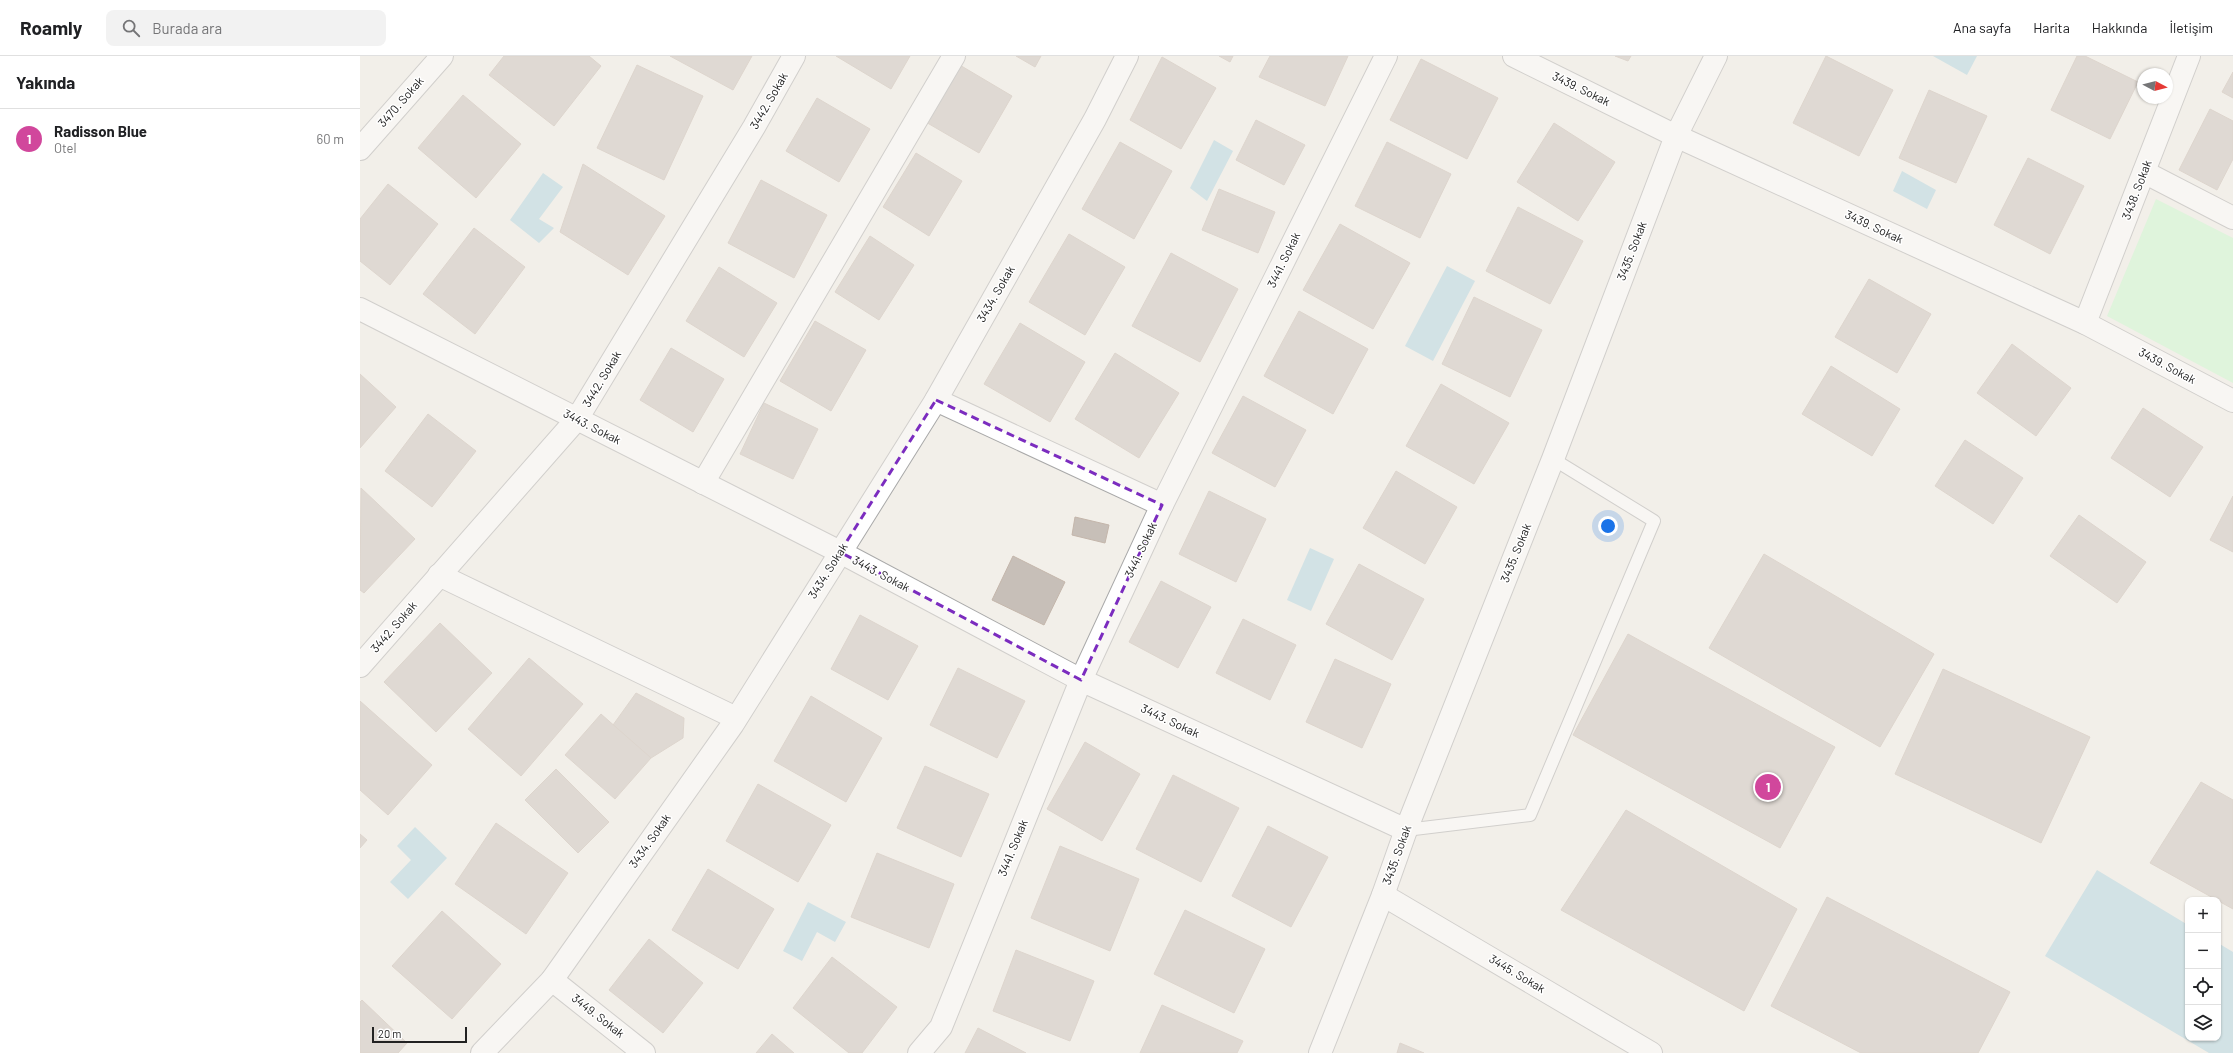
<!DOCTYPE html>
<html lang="tr">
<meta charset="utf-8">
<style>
body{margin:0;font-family:Barlow,sans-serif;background:#f2f2f2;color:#202124}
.controls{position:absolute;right:12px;bottom:12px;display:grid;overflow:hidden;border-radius:8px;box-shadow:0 1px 3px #0004}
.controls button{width:36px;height:36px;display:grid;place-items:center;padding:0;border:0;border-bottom:1px solid #e0e0e0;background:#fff;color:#202124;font:20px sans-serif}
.compass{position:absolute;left:1777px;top:12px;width:36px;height:36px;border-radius:50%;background:#fff;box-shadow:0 1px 3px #0004;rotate:97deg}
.scale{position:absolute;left:12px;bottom:10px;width:95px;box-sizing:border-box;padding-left:4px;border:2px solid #222;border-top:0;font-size:11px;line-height:14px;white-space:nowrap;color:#222;-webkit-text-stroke:3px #fff;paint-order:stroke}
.you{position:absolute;left:1248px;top:470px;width:14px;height:14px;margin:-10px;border:3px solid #fff;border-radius:50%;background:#1a73e8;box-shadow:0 0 0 6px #1a73e833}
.badge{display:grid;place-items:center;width:26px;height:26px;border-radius:50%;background:#db2777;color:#fff;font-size:13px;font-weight:700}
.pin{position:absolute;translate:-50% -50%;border:2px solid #fff;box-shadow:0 1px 4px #0006}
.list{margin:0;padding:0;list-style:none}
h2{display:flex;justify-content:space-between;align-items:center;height:52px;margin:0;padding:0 16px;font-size:17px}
h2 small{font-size:13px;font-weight:400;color:#757577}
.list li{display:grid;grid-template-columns:26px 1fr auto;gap:12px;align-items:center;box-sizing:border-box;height:60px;padding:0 16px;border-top:1px solid #e0e0e0}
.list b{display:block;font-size:15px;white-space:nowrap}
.list p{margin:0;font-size:13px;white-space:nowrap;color:#757577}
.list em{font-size:13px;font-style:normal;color:#757577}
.icon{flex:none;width:22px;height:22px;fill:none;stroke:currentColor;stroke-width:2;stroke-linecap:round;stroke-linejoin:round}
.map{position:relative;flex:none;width:1873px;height:997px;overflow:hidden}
header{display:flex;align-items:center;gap:24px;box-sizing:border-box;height:56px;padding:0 20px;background:#fff;border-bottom:1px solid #e0e0e0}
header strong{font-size:19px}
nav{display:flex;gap:22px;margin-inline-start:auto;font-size:14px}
.search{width:280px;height:36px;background:#f2f2f2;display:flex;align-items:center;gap:10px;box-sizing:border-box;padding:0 14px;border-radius:8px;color:#757577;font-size:15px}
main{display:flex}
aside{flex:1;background:#fff}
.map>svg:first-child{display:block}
.park{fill:#c8facc}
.water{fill:#aad3df}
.building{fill:#c7bfb8;stroke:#c4b6ab}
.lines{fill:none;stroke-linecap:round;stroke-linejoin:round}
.service-casing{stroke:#a9a9a9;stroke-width:14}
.minor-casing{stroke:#a9a9a9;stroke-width:24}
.service{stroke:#fff;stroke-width:12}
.minor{stroke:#fff;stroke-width:22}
.marked{fill:none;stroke:#7b2cbf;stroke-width:3;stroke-dasharray:8 5;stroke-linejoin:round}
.labels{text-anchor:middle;stroke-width:3;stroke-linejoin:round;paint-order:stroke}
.street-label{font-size:12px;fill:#222;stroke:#fff}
</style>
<header>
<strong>Roamly</strong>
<div class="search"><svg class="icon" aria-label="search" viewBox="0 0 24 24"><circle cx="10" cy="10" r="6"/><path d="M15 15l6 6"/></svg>Burada ara</div>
<nav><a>Ana sayfa</a><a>Harita</a><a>Hakkında</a><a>İletişim</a></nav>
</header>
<main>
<aside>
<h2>Yakında<small></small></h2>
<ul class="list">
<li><span class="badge" style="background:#d1479c">1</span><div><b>Radisson Blue</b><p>Otel</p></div><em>60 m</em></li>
</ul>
</aside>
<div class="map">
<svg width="1873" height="997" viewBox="0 0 1873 997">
<rect width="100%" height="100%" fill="#f2efe9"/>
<polygon class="park" points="1796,143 1873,182 1873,327 1747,260"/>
<g class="water">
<polygon points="1573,0 1617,0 1607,19"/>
<polygon points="854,84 873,95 847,145 830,132"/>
<polygon points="1542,115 1576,134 1567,153 1533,135"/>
<polygon points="183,117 203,131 179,163 194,172 179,187 150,164"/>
<polygon points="1087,210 1115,225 1073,305 1045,290"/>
<polygon points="950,492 974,503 951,555 927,544"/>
<polygon points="55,771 87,802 48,843 30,826 51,804 37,790"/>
<polygon points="1737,814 1828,869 1828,982 1858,982 1858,887 1873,896 1873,997 1849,997 1685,900"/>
<polygon points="448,846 486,866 475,886 457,876 442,905 423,895"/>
</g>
<g class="building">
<polygon points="144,0 229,0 241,10 194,70 129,19"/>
<polygon points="310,0 392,0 373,34"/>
<polygon points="476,0 550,0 531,33"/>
<polygon points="656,0 681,0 675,11"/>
<polygon points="859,0 873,0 870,6"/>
<polygon points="910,0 988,0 965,50 899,21"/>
<polygon points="1255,0 1271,0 1268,5"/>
<polygon points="1466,0 1533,34 1499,100 1433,67"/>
<polygon points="1717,0 1725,0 1778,26 1750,83 1691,54"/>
<polygon points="802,1 856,32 821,93 770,64"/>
<polygon points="1061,3 1138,42 1107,103 1030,64"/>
<polygon points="598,8 652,40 619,97 564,65"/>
<polygon points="277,9 343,40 304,124 237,92"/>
<polygon points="1873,16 1873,42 1862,36"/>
<polygon points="1569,34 1627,60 1596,127 1539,102"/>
<polygon points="103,39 161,88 116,142 58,92"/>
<polygon points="457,42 510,73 479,126 426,95"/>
<polygon points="1850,53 1873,65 1873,103 1857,134 1819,114"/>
<polygon points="896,64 945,89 924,129 876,104"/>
<polygon points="1194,67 1255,106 1218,165 1157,126"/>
<polygon points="760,86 812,115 774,183 722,153"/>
<polygon points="1027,86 1091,118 1060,182 995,150"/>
<polygon points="556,97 602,125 569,180 523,151"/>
<polygon points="1668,102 1724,130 1690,198 1634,169"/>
<polygon points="223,108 305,160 268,219 200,176"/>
<polygon points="401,124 467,159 434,222 368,187"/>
<polygon points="28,128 78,168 30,229 0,205 0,163"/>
<polygon points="859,133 915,156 898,197 842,174"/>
<polygon points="1158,151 1223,185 1190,248 1126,215"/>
<polygon points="980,168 1050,207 1013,273 943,234"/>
<polygon points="114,172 165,211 115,278 63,238"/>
<polygon points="709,178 765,211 725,279 669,246"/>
<polygon points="510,180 554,209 519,264 475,236"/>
<polygon points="811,197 878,233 840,306 772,270"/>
<polygon points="359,211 417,247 384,301 326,265"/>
<polygon points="1509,223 1571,258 1537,317 1475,281"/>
<polygon points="1114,241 1182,274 1150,341 1082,308"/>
<polygon points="939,255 1008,293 973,358 904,320"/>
<polygon points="455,265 506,294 471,355 420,325"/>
<polygon points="660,267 725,306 690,366 624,328"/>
<polygon points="1652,288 1711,332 1676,380 1617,337"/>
<polygon points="311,292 364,323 333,376 280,344"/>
<polygon points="755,297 819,337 779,402 715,363"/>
<polygon points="1471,310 1540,353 1512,400 1442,358"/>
<polygon points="0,318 36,351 0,392"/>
<polygon points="1081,328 1149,367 1114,428 1046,390"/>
<polygon points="883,340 946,374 915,431 852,397"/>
<polygon points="404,347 458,373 433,423 380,398"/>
<polygon points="1783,352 1843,391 1810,441 1751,402"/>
<polygon points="68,358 116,395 72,451 25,415"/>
<polygon points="1605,384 1663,422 1633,468 1575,430"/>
<polygon points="1036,415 1097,451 1065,508 1003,472"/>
<polygon points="1,432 55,483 4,537 0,534"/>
<polygon points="849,435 906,463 876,526 819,498"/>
<polygon points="1873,440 1873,496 1850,484"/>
<polygon points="1719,459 1786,506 1757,547 1690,500"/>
<polygon points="715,461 749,469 745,487 712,479"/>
<polygon points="1404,498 1574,598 1520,691 1349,592"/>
<polygon points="653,500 705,526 684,569 632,544"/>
<polygon points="999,508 1064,543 1032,604 966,568"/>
<polygon points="801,525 851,551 818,612 769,586"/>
<polygon points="500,559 558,590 528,644 471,613"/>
<polygon points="883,563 936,589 910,644 856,617"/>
<polygon points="80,567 132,617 76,676 24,626"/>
<polygon points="1268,578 1475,691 1420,792 1213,679"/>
<polygon points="169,602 223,648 161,720 108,673"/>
<polygon points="975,603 1031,628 1002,692 946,666"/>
<polygon points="598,612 665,645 637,702 570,669"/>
<polygon points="1583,613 1730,681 1681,787 1535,718"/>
<polygon points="276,637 324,662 323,682 291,702 253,669"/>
<polygon points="451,640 522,682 486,746 414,705"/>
<polygon points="0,645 72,709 28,759 0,734"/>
<polygon points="241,658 291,702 255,743 205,699"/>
<polygon points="725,686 780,718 742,785 687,753"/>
<polygon points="565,710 629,738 601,801 537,772"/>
<polygon points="196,713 249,766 218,797 165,744"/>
<polygon points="813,719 879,752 841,826 776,793"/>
<polygon points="1841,726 1873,744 1873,853 1790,807"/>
<polygon points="398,728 471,769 438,826 366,785"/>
<polygon points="1266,754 1437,853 1384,955 1201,854"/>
<polygon points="136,767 208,817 166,878 95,828"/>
<polygon points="908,770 968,801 931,871 872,840"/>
<polygon points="0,778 7,784 0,792"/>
<polygon points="700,790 779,823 750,895 671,862"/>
<polygon points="517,797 594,828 569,892 491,861"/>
<polygon points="348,813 414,853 378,913 312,874"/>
<polygon points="1467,841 1650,936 1618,997 1501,997 1411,950"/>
<polygon points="825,854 905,893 874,957 794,918"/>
<polygon points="82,855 141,908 92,963 32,910"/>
<polygon points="289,883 343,927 303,977 249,934"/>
<polygon points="656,894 734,925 710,985 633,955"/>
<polygon points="472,901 537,951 502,997 489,997 433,952"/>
<polygon points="2,944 47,987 38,997 0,997 0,946"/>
<polygon points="802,949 883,985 877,997 780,997"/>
<polygon points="618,972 666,997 605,997"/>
<polygon points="412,978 434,997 396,997"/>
<polygon points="1040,987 1064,997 1037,997"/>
</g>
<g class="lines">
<defs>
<polyline id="service" points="1046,774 1170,759 1294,465 1193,403"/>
<g id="minor">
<polyline points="1154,0 1316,80 1725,267 1873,345"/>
<polyline points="0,93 82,0"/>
<polyline points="1784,116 1873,162"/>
<polyline points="0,253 480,496 721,624 1046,774"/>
<polyline points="1725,267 1829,0"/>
<polyline points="576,344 802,449"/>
<polyline points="343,427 594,0"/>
<polyline points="79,519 376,662"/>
<polyline points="0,610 217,363 394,71 434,0"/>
<polyline points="1023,839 1291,997"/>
<polyline points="192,924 284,997"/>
<polyline points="122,997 192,924 373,668 576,344 735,63 767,0"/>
<polyline points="559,997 581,971 721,624 802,449 1026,0"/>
<polyline points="960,997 1023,839 1046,774 1193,403 1316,80 1356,0"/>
</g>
</defs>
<use href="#service" class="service-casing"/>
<use href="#minor" class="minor-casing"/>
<use href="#service" class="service"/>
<use href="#minor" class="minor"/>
</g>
<path d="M0 0H1873V997H0ZM576,344L802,449L721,624L480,496Z" fill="#f2efe9" fill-opacity=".55" fill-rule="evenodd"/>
<path class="marked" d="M576,344L802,449L721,624L480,496Z"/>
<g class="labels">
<g class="street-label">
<text transform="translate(1221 33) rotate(26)" y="4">3439. Sokak</text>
<text transform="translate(409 45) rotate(-60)" y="4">3442. Sokak</text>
<text transform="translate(41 46) rotate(-49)" y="4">3470. Sokak</text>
<text transform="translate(1777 134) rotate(-69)" y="4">3438. Sokak</text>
<text transform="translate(1514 171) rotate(25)" y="4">3439. Sokak</text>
<text transform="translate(1272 195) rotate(-69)" y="4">3435. Sokak</text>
<text transform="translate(924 204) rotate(-64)" y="4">3441. Sokak</text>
<text transform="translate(636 238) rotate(-60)" y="4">3434. Sokak</text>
<text transform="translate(1807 310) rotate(28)" y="4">3439. Sokak</text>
<text transform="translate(242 323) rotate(-59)" y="4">3442. Sokak</text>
<text transform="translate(232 371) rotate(27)" y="4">3443. Sokak</text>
<text transform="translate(781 494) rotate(-65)" y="4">3441. Sokak</text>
<text transform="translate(1156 497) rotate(-68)" y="4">3435. Sokak</text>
<text transform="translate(468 515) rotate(-58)" y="4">3434. Sokak</text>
<text transform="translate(521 518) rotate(28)" y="4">3443. Sokak</text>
<text transform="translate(34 571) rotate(-49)" y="4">3442. Sokak</text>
<text transform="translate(810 665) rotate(25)" y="4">3443. Sokak</text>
<text transform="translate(290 785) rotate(-55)" y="4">3434. Sokak</text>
<text transform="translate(653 792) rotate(-68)" y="4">3441. Sokak</text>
<text transform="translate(1037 799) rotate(-70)" y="4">3435. Sokak</text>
<text transform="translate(1157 918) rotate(31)" y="4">3445. Sokak</text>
<text transform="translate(238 960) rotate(38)" y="4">3449. Sokak</text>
</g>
</g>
</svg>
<div class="controls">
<button>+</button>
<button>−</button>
<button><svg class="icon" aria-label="locate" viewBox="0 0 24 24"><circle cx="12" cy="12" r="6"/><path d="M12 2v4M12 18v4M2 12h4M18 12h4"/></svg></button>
<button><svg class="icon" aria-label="layers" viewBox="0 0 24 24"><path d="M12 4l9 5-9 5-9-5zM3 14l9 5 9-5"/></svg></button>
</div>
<svg class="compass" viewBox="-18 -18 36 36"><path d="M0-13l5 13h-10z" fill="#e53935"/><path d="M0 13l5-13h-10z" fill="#757577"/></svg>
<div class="scale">20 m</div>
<div class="you"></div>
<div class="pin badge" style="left:1408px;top:731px;background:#d1479c">1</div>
</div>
</main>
